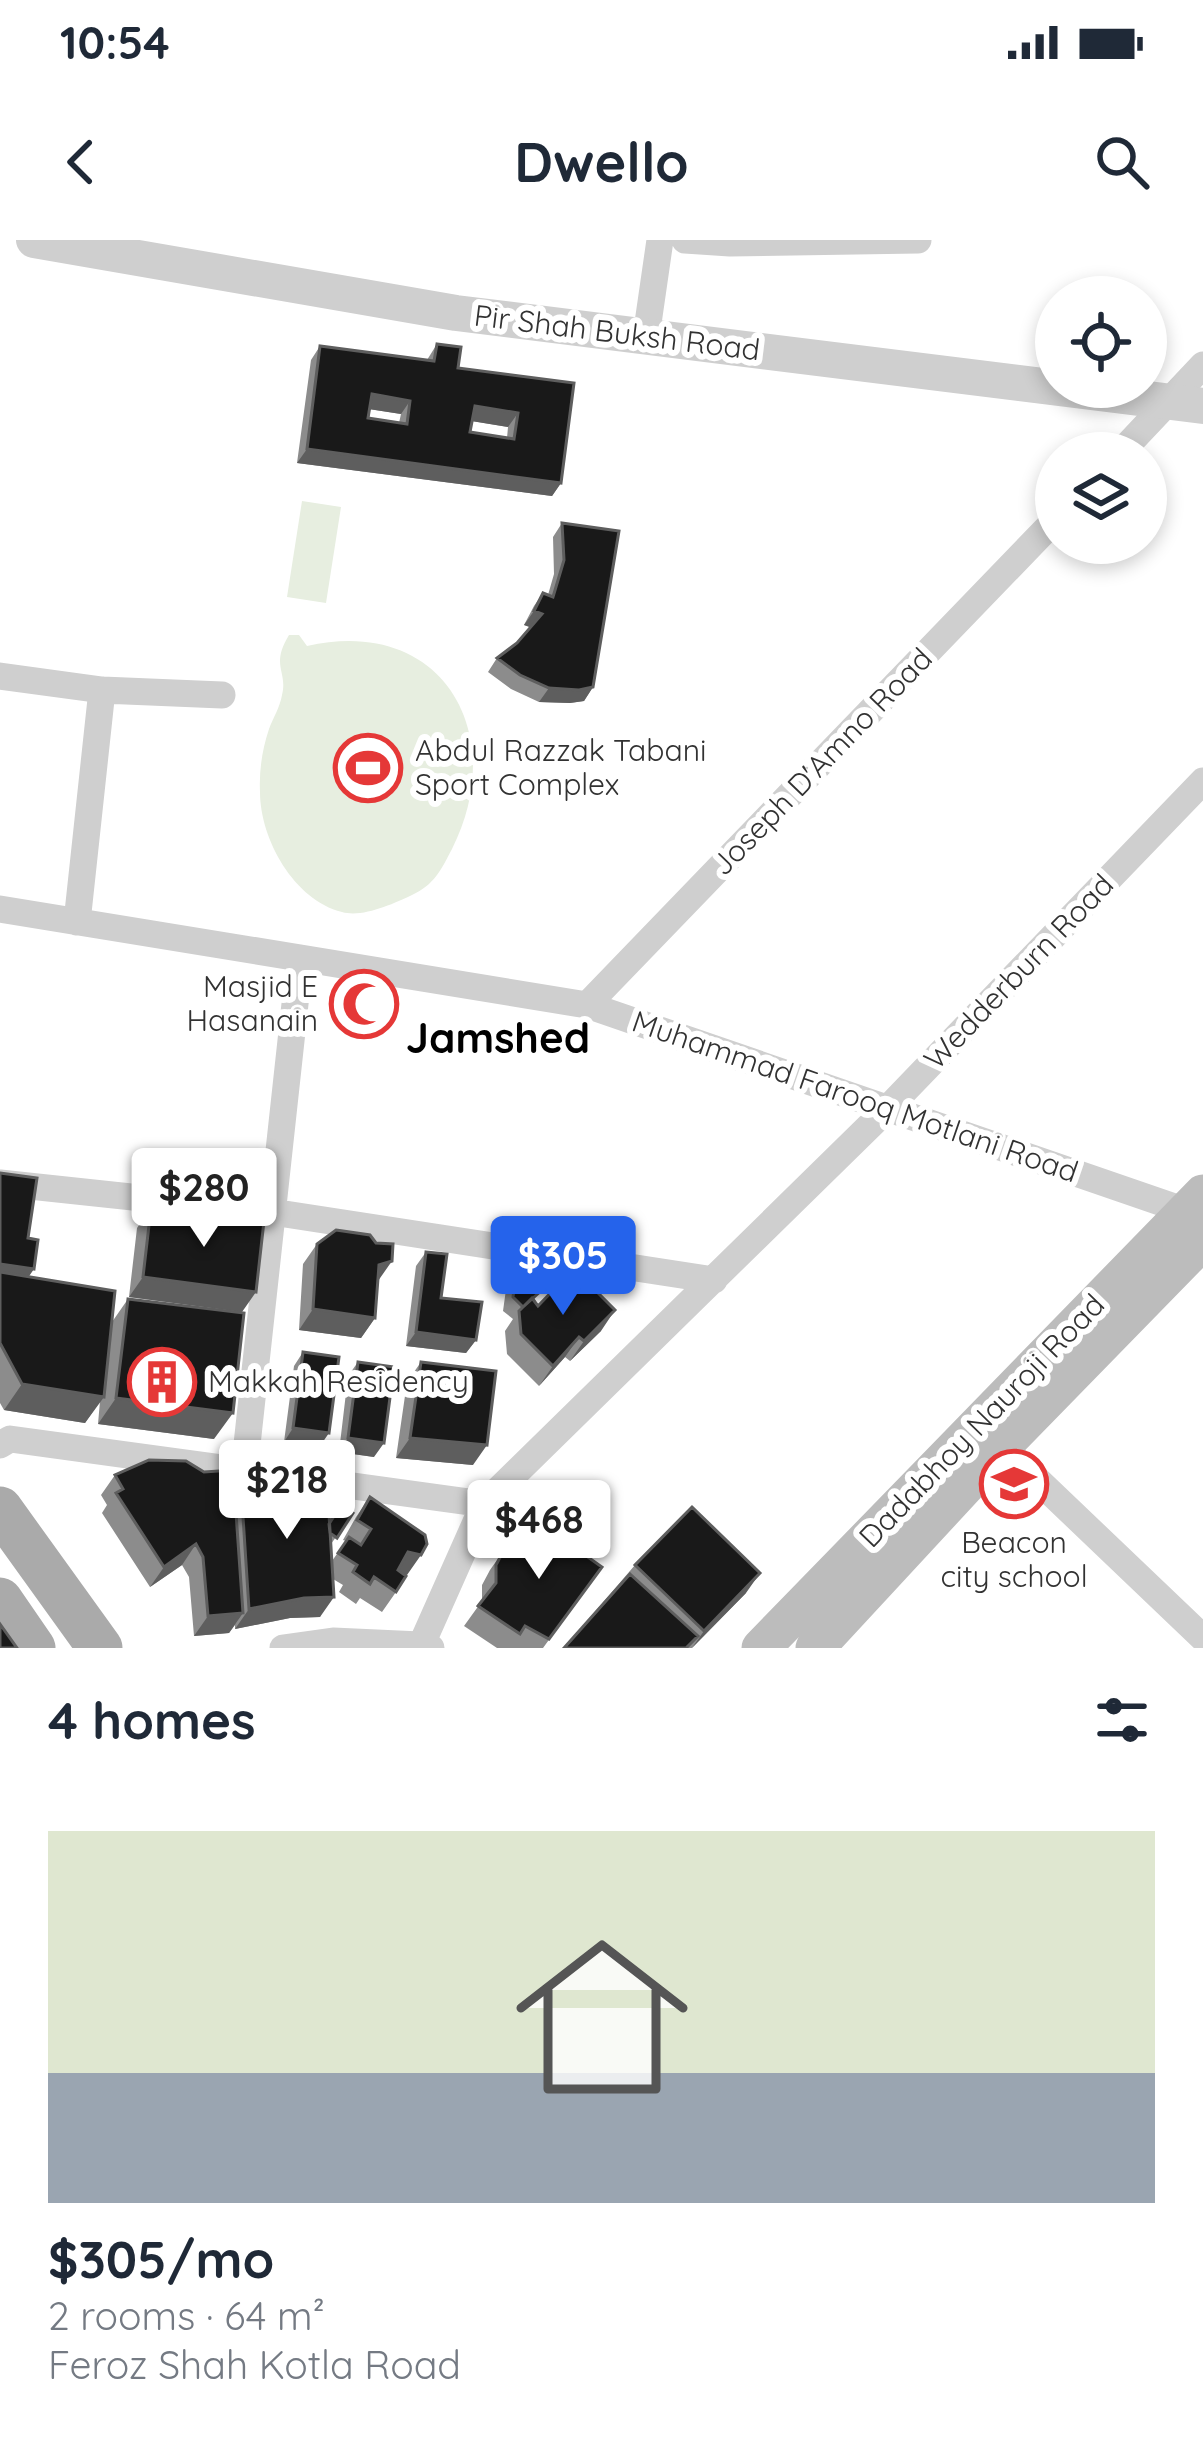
<!DOCTYPE html>
<html lang="en">
<head>
<meta charset="utf-8">
<style>
  :root { --surface:#fff; --page:#f2f2f3; --text:#1f2937; --muted:#747a83; --accent:#2563eb }
  body { margin:0; font-family:Quicksand,sans-serif; background:var(--page); color:var(--text); height:100vh; display:flex; flex-direction:column; font-size:45px; white-space:nowrap }
  * { box-sizing:border-box; margin:0 }
  p { font-size:39px; color:var(--muted) }
  .icon { flex:none; width:66px; height:66px; fill:none; stroke:currentColor; stroke-width:2; stroke-linecap:round; stroke-linejoin:round }
  .map { position:relative; height:1408px; overflow:hidden }
  .panel { display:flex; flex-direction:column; background:var(--surface); flex:1 }
  .panel>* { flex:none }
  .tools { position:absolute; left:1035px; top:36px; display:grid; gap:24px }
  .tools a { display:grid; place-items:center; width:132px; height:132px; border-radius:50%; background:var(--surface); box-shadow:0 6px 18px #0003; font-size:60px }
  .price { position:absolute; translate:-50% -102px; padding:0 27px; border-radius:12px; background:#fff; color:#222; font-size:39px; line-height:78px; filter:drop-shadow(0 3px 6px #0008) }
  .price::after { content:''; position:absolute; left:50%; top:72px; width:36px; height:27px; margin-left:-18px; background:inherit; clip-path:polygon(0 0,100% 0,50% 100%) }
  .price.current { background:var(--accent); color:#fff }
  ul { padding:0; list-style:none }
  li { display:grid; align-content:center; gap:24px; height:636px; padding:0 48px }
  li span { display:grid; place-items:center; height:372px; border-radius:0px; color:#555 }
  li>.icon { margin-inline-start:auto }
  span .icon { width:216px; height:216px; fill:#fffc; stroke-width:1 }
  li b { font-size:51px }
  h2 { display:flex; justify-content:space-between; align-items:center; height:144px; padding:0 48px; font-size:51px }
  .status { display:flex; justify-content:space-between; align-items:center; height:84px; padding:0 60px; background:var(--surface); direction:ltr }
  .status svg { height:33px; fill:currentColor }
  header { display:flex; justify-content:space-between; align-items:center; height:156px; padding:0 48px; background:var(--surface); font-size:54px; font-weight:700 }
  .map>svg:first-child { display:block }
  .green { fill:#e7eee0 }
  .lines { fill:none; stroke-linecap:round; stroke-linejoin:round }
  .minor { stroke:#cfcfcf; stroke-width:27 }
  .tertiary { stroke:#cfcfcf; stroke-width:36 }
  .secondary { stroke:#bcbcbc; stroke-width:39 }
  .primary { stroke:#aaa; stroke-width:45 }
  .wall { fill:#8c8c8c; fill-rule:evenodd }
  .shaded-wall { fill:#5e5e5e }
  .building { fill:#191919; stroke:#5e5e5e; stroke-width:3; fill-rule:evenodd }
  .labels { text-anchor:middle; stroke-width:12; stroke-linejoin:round; paint-order:stroke }
  .street-label { font-size:30px; fill:#323232; stroke:#fff }
  .poi-label { font-size:30px; fill:#323232; stroke:#fff; text-anchor:start }
  .district-label { font-size:42px; font-weight:bold; fill:#000; stroke:#fff }
</style>
</head>
<body>
<div class="status"><b>10:54</b><svg viewBox="0 0 49 12"><path d="M0 12V9h3v3zM5 12V6h3v6zM10 12V3h3v9zM15 12V0h3v12zM26 1h20v11H26zM47 4h2v5h-2z"/></svg></div>
<header><svg class="icon" aria-label="back" viewBox="0 0 24 24"><path d="M15 5l-7 7 7 7"/></svg>Dwello<svg class="icon" aria-label="search" viewBox="0 0 24 24"><circle cx="10" cy="10" r="6"/><path d="M15 15l6 6"/></svg></header>
<div class="map">
<svg width="1203" height="1408" viewBox="0 0 1203 1408">
  <rect width="100%" height="100%" fill="#fff"/>
  <path class="green" d="M302,261L341,267L326,363L287,357Z
    M289,395H299L307,406C443,375 510,494 452,609C441,630 434,645 412,655C393,664 362,678 342,672C294,660 260,599 260,552C259,531 262,510 269,489C273,478 280,467 282,455C288,431 270,426 289,395Z"/>
  <g class="lines">
    <path class="minor" d="M685,0L730,3L918,0
      M646,97L660,0
      M1120,213L1203,125
      M0,436L102,450L222,455
      M0,669L587,765L1186,971L1197,982
      M77,682L102,450
      M587,765L1056,279
      M0,943L272,972L714,1040
      M0,1205L10,1199L484,1264
      M1002,1206L1203,1398
      M244,1232L300,718
      M283,1408L333,1401L420,1405L431,1408
      M420,1408L484,1264L888,868L1203,541"/>
    <path class="tertiary" d="M34,0L456,73L1203,166"/>
    <path class="secondary" d="M761,1408L1203,954
      M815,1408L1002,1206L1203,1000"/>
    <path class="primary" d="M0,1269L100,1408
      M0,1360L33,1408"/>
  </g>
  <path class="wall" d="M437,104L458,128L574,143L561,243L552,256L297,223L311,120L320,106L427,120ZM369,169L401,174L399,183L368,178ZM472,181L508,187L507,198L470,192Z
    M562,283L593,447L584,461L570,463L539,462L511,449L488,432L497,418L517,403L531,387L524,385L534,366L543,353L548,355L554,334L553,297Z
    M0,933L28,998L29,1037L112,1082L128,1059L214,1199L98,1184L100,1161L85,1183L4,1170L0,1163Z
    M151,968L242,1072L129,1057L137,988Z
    M317,1004L378,1041L375,1078L361,1098L299,1090L303,1024Z
    M426,1012L441,1058L476,1100L466,1113L406,1106L416,1026Z
    M518,1021L538,1066L601,1091L570,1121L565,1117L539,1146L507,1114L505,1091L513,1079L503,1071L508,1035Z
    M303,1112L320,1206L284,1202L294,1126Z
    M358,1122L374,1217L339,1212L348,1136Z
    M421,1122L473,1225L396,1218L407,1142Z
    M115,1235L235,1255L241,1246L329,1284L353,1273L331,1304L332,1321L346,1301L343,1300L356,1277L370,1257L407,1335L404,1334L396,1352L382,1372L360,1358L356,1364L339,1352L343,1345L333,1339L320,1377L290,1378L235,1389V1385L229,1393L194,1396L189,1337L182,1325L150,1347L102,1273L107,1265L101,1255Z
    M504,1310L602,1327L543,1408H497L464,1386L482,1361V1345L490,1330Z
    M635,1325L746,1353L692,1408H564Z"/>
  <path class="shaded-wall" d="M372,154L410,161L401,174L362,168Z
    M475,166L518,173L508,187L465,180Z
    M307,209L561,243L552,256L297,223Z
    M534,371L542,374L532,388L524,385Z
    M593,447L584,461L570,463L539,462L549,448Z
    M392,1021L378,1041L379,1025Z
    M0,1024L34,1029L16,1055L0,1053Z
    M143,1037L256,1052L242,1072L129,1057Z
    M313,1069L375,1078L361,1098L299,1090Z
    M615,1070L601,1091L570,1121L584,1101Z
    M416,1092L476,1100L466,1113L406,1106Z
    M579,1097L565,1117L539,1146L553,1126Z
    M22,1144L104,1157L85,1183L4,1170Z
    M116,1158L233,1173L214,1199L98,1184Z
    M293,1188L329,1193L320,1206L284,1202Z
    M348,1198L384,1203L374,1217L339,1212Z
    M410,1198L487,1205L473,1225L396,1218Z
    M196,1304L182,1325L150,1347L164,1327Z
    M408,1312L421,1315L407,1335L394,1332Z
    M760,1333L746,1353L692,1408L704,1391Z
    M334,1357L320,1377L290,1378L235,1389L249,1369L304,1358Z
    M243,1373L229,1393L194,1396L208,1376Z"/>
  <path class="building" d="M437,104L461,107L458,128L574,143L561,243L307,209L320,106L434,121ZM372,154L410,161L407,184L368,178ZM475,166L518,173L514,199L470,192Z
    M562,283L619,291L593,447L579,450L549,448L520,435L497,418L517,403L542,374L534,371L543,353L553,357L564,320Z
    M0,933L37,938L28,998L38,1000L34,1029L0,1024Z
    M151,968L264,981L256,1052L143,1037Z
    M336,990L370,995L376,1003L393,1004L392,1021L379,1025L375,1078L313,1069L317,1004Z
    M426,1012L447,1014L441,1058L482,1062L476,1100L416,1092Z
    M518,1021L547,1025L542,1050L523,1067L513,1057Z
    M0,1032L115,1051L104,1157L22,1144L0,1103Z
    M564,1039L589,1044L615,1070L584,1101L579,1097L553,1126L521,1094L519,1071L532,1058L538,1066Z
    M128,1059L244,1073L233,1173L116,1158Z
    M303,1112L339,1117L329,1193L293,1188Z
    M358,1122L394,1127L384,1203L348,1198Z
    M421,1122L496,1131L487,1205L410,1198Z
    M149,1220L186,1221L204,1232L233,1230L243,1373L208,1376L203,1317L196,1304L164,1327L116,1253L123,1249L115,1235Z
    M327,1241L334,1357L304,1358L249,1369L241,1246Z
    M370,1257L425,1295L427,1304L421,1315L408,1312L398,1330L406,1336L396,1352L374,1337L370,1344L353,1332L357,1325L338,1313L349,1297L361,1305L371,1289L357,1280Z
    M342,1264L353,1273L337,1298L330,1293L329,1284Z
    M692,1267L760,1333L704,1391L635,1325Z
    M534,1279L602,1327L549,1399L525,1386L520,1394L478,1366L496,1343V1325L504,1310L518,1304Z
    M630,1334L698,1396L686,1408H564Z
    M0,1384L17,1408H0Z"/>
  <defs>
    <g id="stadium-ring" transform="scale(3.45)"><circle r="9.5" fill="#fff" stroke="#e53837" stroke-width="1.5"/><path d="M0-5a6.5 5 0 1 0 0 10a6.5 5 0 1 0 0-10ZM-3.5-1.8h7v3.6h-7Z" fill="#e53837"/></g>
    <g id="mosque-ring" transform="scale(3.45)"><circle r="9.5" fill="#fff" stroke="#e53837" stroke-width="1.5"/><path d="M3.5-4.9A6 6 0 1 0 3.5 4.9A5 5 0 1 1 3.5-4.9Z" fill="#e53837"/></g>
    <g id="building-ring" transform="scale(3.45)"><circle r="9.5" fill="#fff" stroke="#e53837" stroke-width="1.5"/><path d="M-4-6H4V6H1V3H-1V6H-4ZM-2.5-4.3h1.7v1.8h-1.7ZM.8-4.3h1.7v1.8H.8ZM-2.5-1h1.7V.8h-1.7ZM.8-1h1.7V.8H.8Z" fill="#e53837"/></g>
    <g id="school-ring" transform="scale(3.45)"><circle r="9.5" fill="#fff" stroke="#e53837" stroke-width="1.5"/><path d="M0-5L7-2L0 1L-7-2ZM-4 1L0 2.5L4 1V4Q0 6-4 4Z" fill="#e53837"/></g>
  </defs>
  <g fill-rule="evenodd">
    <use href="#stadium-ring" x="368" y="528"/>
    <use href="#mosque-ring" x="364" y="764"/>
    <use href="#building-ring" x="162" y="1142"/>
    <use href="#school-ring" x="1014" y="1244"/>
  </g>
  <g class="labels">
    <g class="street-label">
      <text transform="translate(617 93) rotate(7)" y="10">Pir Shah Buksh Road</text>
      <text transform="translate(822 522) rotate(-46)" y="10">Joseph D'Amno Road</text>
      <text transform="translate(1019 732) rotate(-46)" y="10">Wedderburn Road</text>
      <text transform="translate(855 857) rotate(19)" y="10">Muhammad Farooq Motlani Road</text>
      <text transform="translate(982 1181) rotate(-46)" y="10">Dadabhoy Nauroji Road</text>
    </g>
    <g class="poi-label">
      <text x="415" y="521">Abdul Razzak Tabani<tspan x="415" dy="34">Sport Complex</tspan></text>
      <text x="318" y="757" text-anchor="end">Masjid E<tspan x="318" dy="34">Hasanain</tspan></text>
      <text x="208" y="1152">Makkah Residency</text>
      <text x="1014" y="1313" text-anchor="middle">Beacon<tspan x="1014" dy="34">city school</tspan></text>
    </g>
    <g class="district-label">
      <text x="498" y="813">Jamshed</text>
    </g>
  </g>
</svg>
<div class="tools">
<a><svg class="icon" aria-label="locate" viewBox="0 0 24 24"><circle cx="12" cy="12" r="6"/><path d="M12 2v4M12 18v4M2 12h4M18 12h4"/></svg></a>
<a><svg class="icon" aria-label="layers" viewBox="0 0 24 24"><path d="M12 4l9 5-9 5-9-5zM3 14l9 5 9-5"/></svg></a>
</div>
<b class="price" style="left:204px;top:1010px">$280</b>
<b class="price current" style="left:563px;top:1078px">$305</b>
<b class="price" style="left:287px;top:1302px">$218</b>
<b class="price" style="left:539px;top:1342px">$468</b>
</div>
<section class="panel">
<h2>4 homes<svg class="icon" aria-label="filters" viewBox="0 0 24 24"><path d="M4 7h16M4 17h16"/><circle cx="9" cy="7" r="2"/><circle cx="15" cy="17" r="2"/></svg></h2>
<ul>
<li><span style="background:linear-gradient(#dfe7d0 65%,#9aa5b1 0)"><svg class="icon" aria-label="home" viewBox="0 0 24 24"><path d="M3 11l9-7 9 7M6 9v11h12V9"/></svg></span><div><b>$305/mo</b><p>2 rooms · 64 m²</p><p>Feroz Shah Kotla Road</p></div></li>
</ul>
</section>
</body>
</html>
